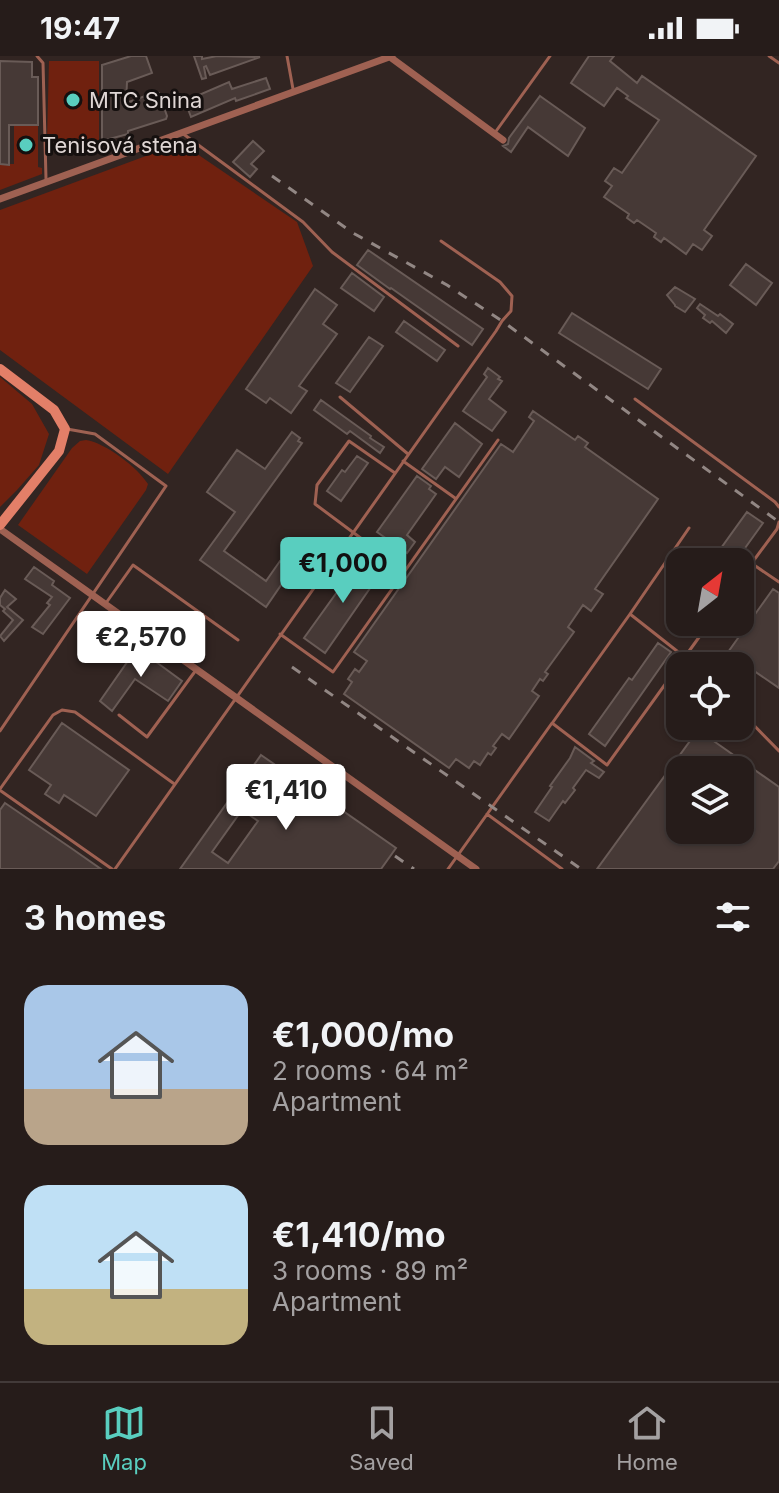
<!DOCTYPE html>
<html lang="en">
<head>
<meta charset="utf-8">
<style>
  :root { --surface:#261c1a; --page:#2e2523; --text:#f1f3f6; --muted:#a4a1a2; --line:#423a39; --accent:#59cebf }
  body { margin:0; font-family:Inter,sans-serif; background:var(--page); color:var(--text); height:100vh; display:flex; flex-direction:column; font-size:30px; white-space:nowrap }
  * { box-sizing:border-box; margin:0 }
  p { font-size:26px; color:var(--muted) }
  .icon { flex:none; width:44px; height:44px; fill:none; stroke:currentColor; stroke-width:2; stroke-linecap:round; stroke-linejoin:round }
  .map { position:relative; height:813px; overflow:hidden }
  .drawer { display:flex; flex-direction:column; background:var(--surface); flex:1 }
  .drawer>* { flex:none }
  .needle { width:52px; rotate:31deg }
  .controls { position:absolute; left:666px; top:492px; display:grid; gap:16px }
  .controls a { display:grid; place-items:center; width:88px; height:88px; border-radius:16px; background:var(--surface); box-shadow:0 2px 6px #0004,0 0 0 2px var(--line); font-size:40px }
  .price { position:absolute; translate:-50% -68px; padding:0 18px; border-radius:8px; background:#fff; color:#222; font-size:26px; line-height:52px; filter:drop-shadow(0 2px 4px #0008) }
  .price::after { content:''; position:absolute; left:50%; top:48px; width:24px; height:18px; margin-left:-12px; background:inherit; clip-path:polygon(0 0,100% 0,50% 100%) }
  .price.on { background:var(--accent); color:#111 }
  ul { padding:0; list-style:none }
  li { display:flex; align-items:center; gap:24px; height:200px; padding:0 24px }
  li span { display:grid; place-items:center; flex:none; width:224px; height:160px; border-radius:24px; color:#555 }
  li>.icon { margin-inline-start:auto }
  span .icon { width:96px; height:96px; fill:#fffc; stroke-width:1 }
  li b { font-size:34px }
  h2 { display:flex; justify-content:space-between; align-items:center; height:96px; padding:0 24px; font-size:34px }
  .status { display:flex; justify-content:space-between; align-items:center; height:56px; padding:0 40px; background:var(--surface); direction:ltr }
  .status svg { height:22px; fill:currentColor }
  .tabs { display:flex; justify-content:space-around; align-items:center; height:112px; border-top:2px solid var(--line); background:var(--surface); font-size:22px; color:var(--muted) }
  .tabs a { display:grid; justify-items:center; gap:4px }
  .tabs .on { color:var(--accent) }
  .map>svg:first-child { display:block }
  .green { fill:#70210f }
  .building { fill:#463936; stroke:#695b57; stroke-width:2; fill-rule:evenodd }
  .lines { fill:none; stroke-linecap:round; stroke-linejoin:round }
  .service { stroke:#9f6152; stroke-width:3 }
  .minor { stroke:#9f6152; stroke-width:7 }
  .secondary { stroke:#e37f68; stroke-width:10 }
  .rail { stroke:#928784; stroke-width:3; stroke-dasharray:10 10; stroke-linecap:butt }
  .poi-dot { fill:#59cebf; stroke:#15100f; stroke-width:3 }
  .labels { text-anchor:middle; stroke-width:6; stroke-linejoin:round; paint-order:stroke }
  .poi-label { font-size:22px; fill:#dfd6d4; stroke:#15100f; text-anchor:start }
</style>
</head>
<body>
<div class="status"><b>19:47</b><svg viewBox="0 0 49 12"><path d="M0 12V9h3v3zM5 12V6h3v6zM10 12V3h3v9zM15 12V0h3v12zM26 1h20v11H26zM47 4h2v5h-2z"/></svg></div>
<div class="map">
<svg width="779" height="813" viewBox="0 0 779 813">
  <rect width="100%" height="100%" fill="#322522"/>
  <path class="green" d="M49,5H99V84L47,83Z
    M14,69H38V111L42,112V118L0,134V108H14Z
    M181,87L297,166L313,210L168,418L0,294V154Z
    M0,321L32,348L49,378L39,409L17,434L0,451Z
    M86,384C106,387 138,412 148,428L146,434L87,518L18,469L72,392L80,385Z"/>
  <path class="building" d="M131,0H146L152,17L127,26L126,47L156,36L159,37L167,60L166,63L128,75V78L102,85V9Z
    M194,0H202V3L217,0L260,1L210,19L206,10L204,11L206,22L202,23Z
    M589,0H614L610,5L637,27L642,20L756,100L704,174L712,180L702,194L693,188L686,198L664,182L661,186L654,181L656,177L637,164L634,167L627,162L629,158L604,141L612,130L605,125L614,112L622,117L659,64L626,42L628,40L617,32L604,50L571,27Z
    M0,5L32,6V21H38V69H9V109L0,108Z
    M266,22L270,33L236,45L235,42L191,61L185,45L229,26L232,33Z
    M540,40L585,72L568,100L528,71L511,96L503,90L508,88L509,82Z
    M253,85L264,95L251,108L257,113L250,121L233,106Z
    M368,194L483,273L472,289L391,232L390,233L357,209Z
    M746,208L772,227L756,249L730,229Z
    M352,217L384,241L374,255L341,232Z
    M675,231L695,243L685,256L675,250V249L667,239Z
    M315,233L337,249L323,268L337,278L299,330L307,335L291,357L270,342L266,347L246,333Z
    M700,248L718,260L720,258L733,268L726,277L712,265L710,267L703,262L705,259L697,252Z
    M572,257L661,313L648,333L559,277Z
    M404,265L445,294L437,305L396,276Z
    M369,281L383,290L350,336L336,327Z
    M488,312L500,321L498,323L502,325L489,343L506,356L492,375L463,355L487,321L484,318Z
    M321,344L371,380L370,382L384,391L380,397L350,375L347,378L314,354Z
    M533,355L575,384L578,380L588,387L585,391L658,443L595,533L603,538L591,555L583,549L568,571L574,576L545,616L548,618L543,625L540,623L532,635L539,640L509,683L502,678L493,690L496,692L491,699L488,697L480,709L474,705L469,712L456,703L449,712L344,638L352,626L348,623L355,613L359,616L367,605L354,596L501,388L513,396L534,365L529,361Z
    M455,367L482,388L459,421L445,411L436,423L422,413Z
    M292,376L300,382L298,385L302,387L224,495L266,525L280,505L292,513L266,551L200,504L235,456L207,436L237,394L265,413Z
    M357,400L368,407L341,445L327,435L342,414L345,416Z
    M417,420L431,430L429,433L436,438L407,479L415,486L407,497L377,476Z
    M747,456L763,467L735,506H711Z
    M363,500L382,515L325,597L304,582Z
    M34,511L54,525L52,529L70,542L43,578L32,571L50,549L47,547L52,541L25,523Z
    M773,533L779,537V632L738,604L737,606L726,599Z
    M5,534L16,543L7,551L23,564L4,585L0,580L13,564L3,555L5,553L0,549V542Z
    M658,587L671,596L605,690L589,678L629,622L632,624Z
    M137,592L182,625L168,645L135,623L112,655L100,645Z
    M62,667L129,714L96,760L64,739L59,747L45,738L51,729L29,714Z
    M698,674L779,731V805L773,813H597ZM680,714H740V774H680Z
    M575,691L594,705L591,707L604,716L599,722L586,714L573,732L575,734L565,747L563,745L549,765L535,756L552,731L550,730L570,702Z
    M261,699L274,708L253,737L268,748L290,718L396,792L381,813H180ZM242,754L258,765L228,807L212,796Z
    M5,747L71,792L101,813H0V754Z"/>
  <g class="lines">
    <path class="service" d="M37,0L43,7L46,123
      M287,0L293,33
      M769,0L779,7
      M182,77L303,166L332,196L458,290
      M494,78L550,0
      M340,341L408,398
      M635,343L775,446L779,451
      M403,405L455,442
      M395,417L349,385L317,429L315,448L366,486L377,506L399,522
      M689,472L630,558L696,610
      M751,507L779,526
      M740,523L777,473L779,466
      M106,547L133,509L238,584
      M280,578L333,616L498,384
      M740,655L779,695
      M119,659L147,681L196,614
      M553,666L630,558
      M0,675L166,430L95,378L67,373
      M0,733L53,659L62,654L75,656L173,727
      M1,735L112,813
      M487,758L562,813
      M115,813L496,275L502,265L511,255L512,240L500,226L441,185
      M448,813L552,667L607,709L710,566"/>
    <path class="minor" d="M390,1L503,84
      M0,143L392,0
      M0,473L476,813"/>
    <path class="secondary" d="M0,313L54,354L65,373L59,395L0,469"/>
    <path class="rail" d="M272,120L353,177L447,229L502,265L779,466
      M292,611L581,813
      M395,800L414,813"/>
  </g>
  <g class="poi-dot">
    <circle cx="73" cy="44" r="8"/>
    <circle cx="26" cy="89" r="8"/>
  </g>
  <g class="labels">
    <g class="poi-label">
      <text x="89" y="52">MTC Snina</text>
      <text x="42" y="97">Tenisová stena</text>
    </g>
  </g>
</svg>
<div class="controls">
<a><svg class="needle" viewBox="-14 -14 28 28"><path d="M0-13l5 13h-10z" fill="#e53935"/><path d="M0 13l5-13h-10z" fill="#a4a1a2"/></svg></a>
<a><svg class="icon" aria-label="locate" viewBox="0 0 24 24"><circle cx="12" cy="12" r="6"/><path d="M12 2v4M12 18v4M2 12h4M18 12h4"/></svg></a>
<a><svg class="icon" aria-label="layers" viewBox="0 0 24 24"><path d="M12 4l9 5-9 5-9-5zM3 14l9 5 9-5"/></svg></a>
</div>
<b class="price on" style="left:343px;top:549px">€1,000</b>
<b class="price" style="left:141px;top:623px">€2,570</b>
<b class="price" style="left:286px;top:776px">€1,410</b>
</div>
<section class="drawer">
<h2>3 homes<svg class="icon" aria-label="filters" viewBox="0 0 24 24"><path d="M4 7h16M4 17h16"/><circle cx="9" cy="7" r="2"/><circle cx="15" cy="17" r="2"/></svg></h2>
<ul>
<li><span style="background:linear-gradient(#a9c7e8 65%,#b9a48a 0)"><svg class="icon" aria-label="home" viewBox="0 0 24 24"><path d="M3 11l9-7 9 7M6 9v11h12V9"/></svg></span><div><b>€1,000/mo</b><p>2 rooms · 64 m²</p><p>Apartment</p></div></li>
<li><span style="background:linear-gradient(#bfe0f5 65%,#c2b280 0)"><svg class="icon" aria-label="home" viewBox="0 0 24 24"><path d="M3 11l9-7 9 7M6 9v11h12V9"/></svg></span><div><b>€1,410/mo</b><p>3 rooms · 89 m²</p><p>Apartment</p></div></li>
</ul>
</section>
<nav class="tabs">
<a class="on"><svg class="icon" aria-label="map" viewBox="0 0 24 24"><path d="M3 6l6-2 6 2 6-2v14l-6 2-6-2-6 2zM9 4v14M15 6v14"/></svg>Map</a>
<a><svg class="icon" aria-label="saved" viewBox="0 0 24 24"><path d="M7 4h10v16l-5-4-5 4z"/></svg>Saved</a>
<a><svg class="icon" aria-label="home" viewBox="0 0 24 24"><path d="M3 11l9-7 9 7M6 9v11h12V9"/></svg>Home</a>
</nav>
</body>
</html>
